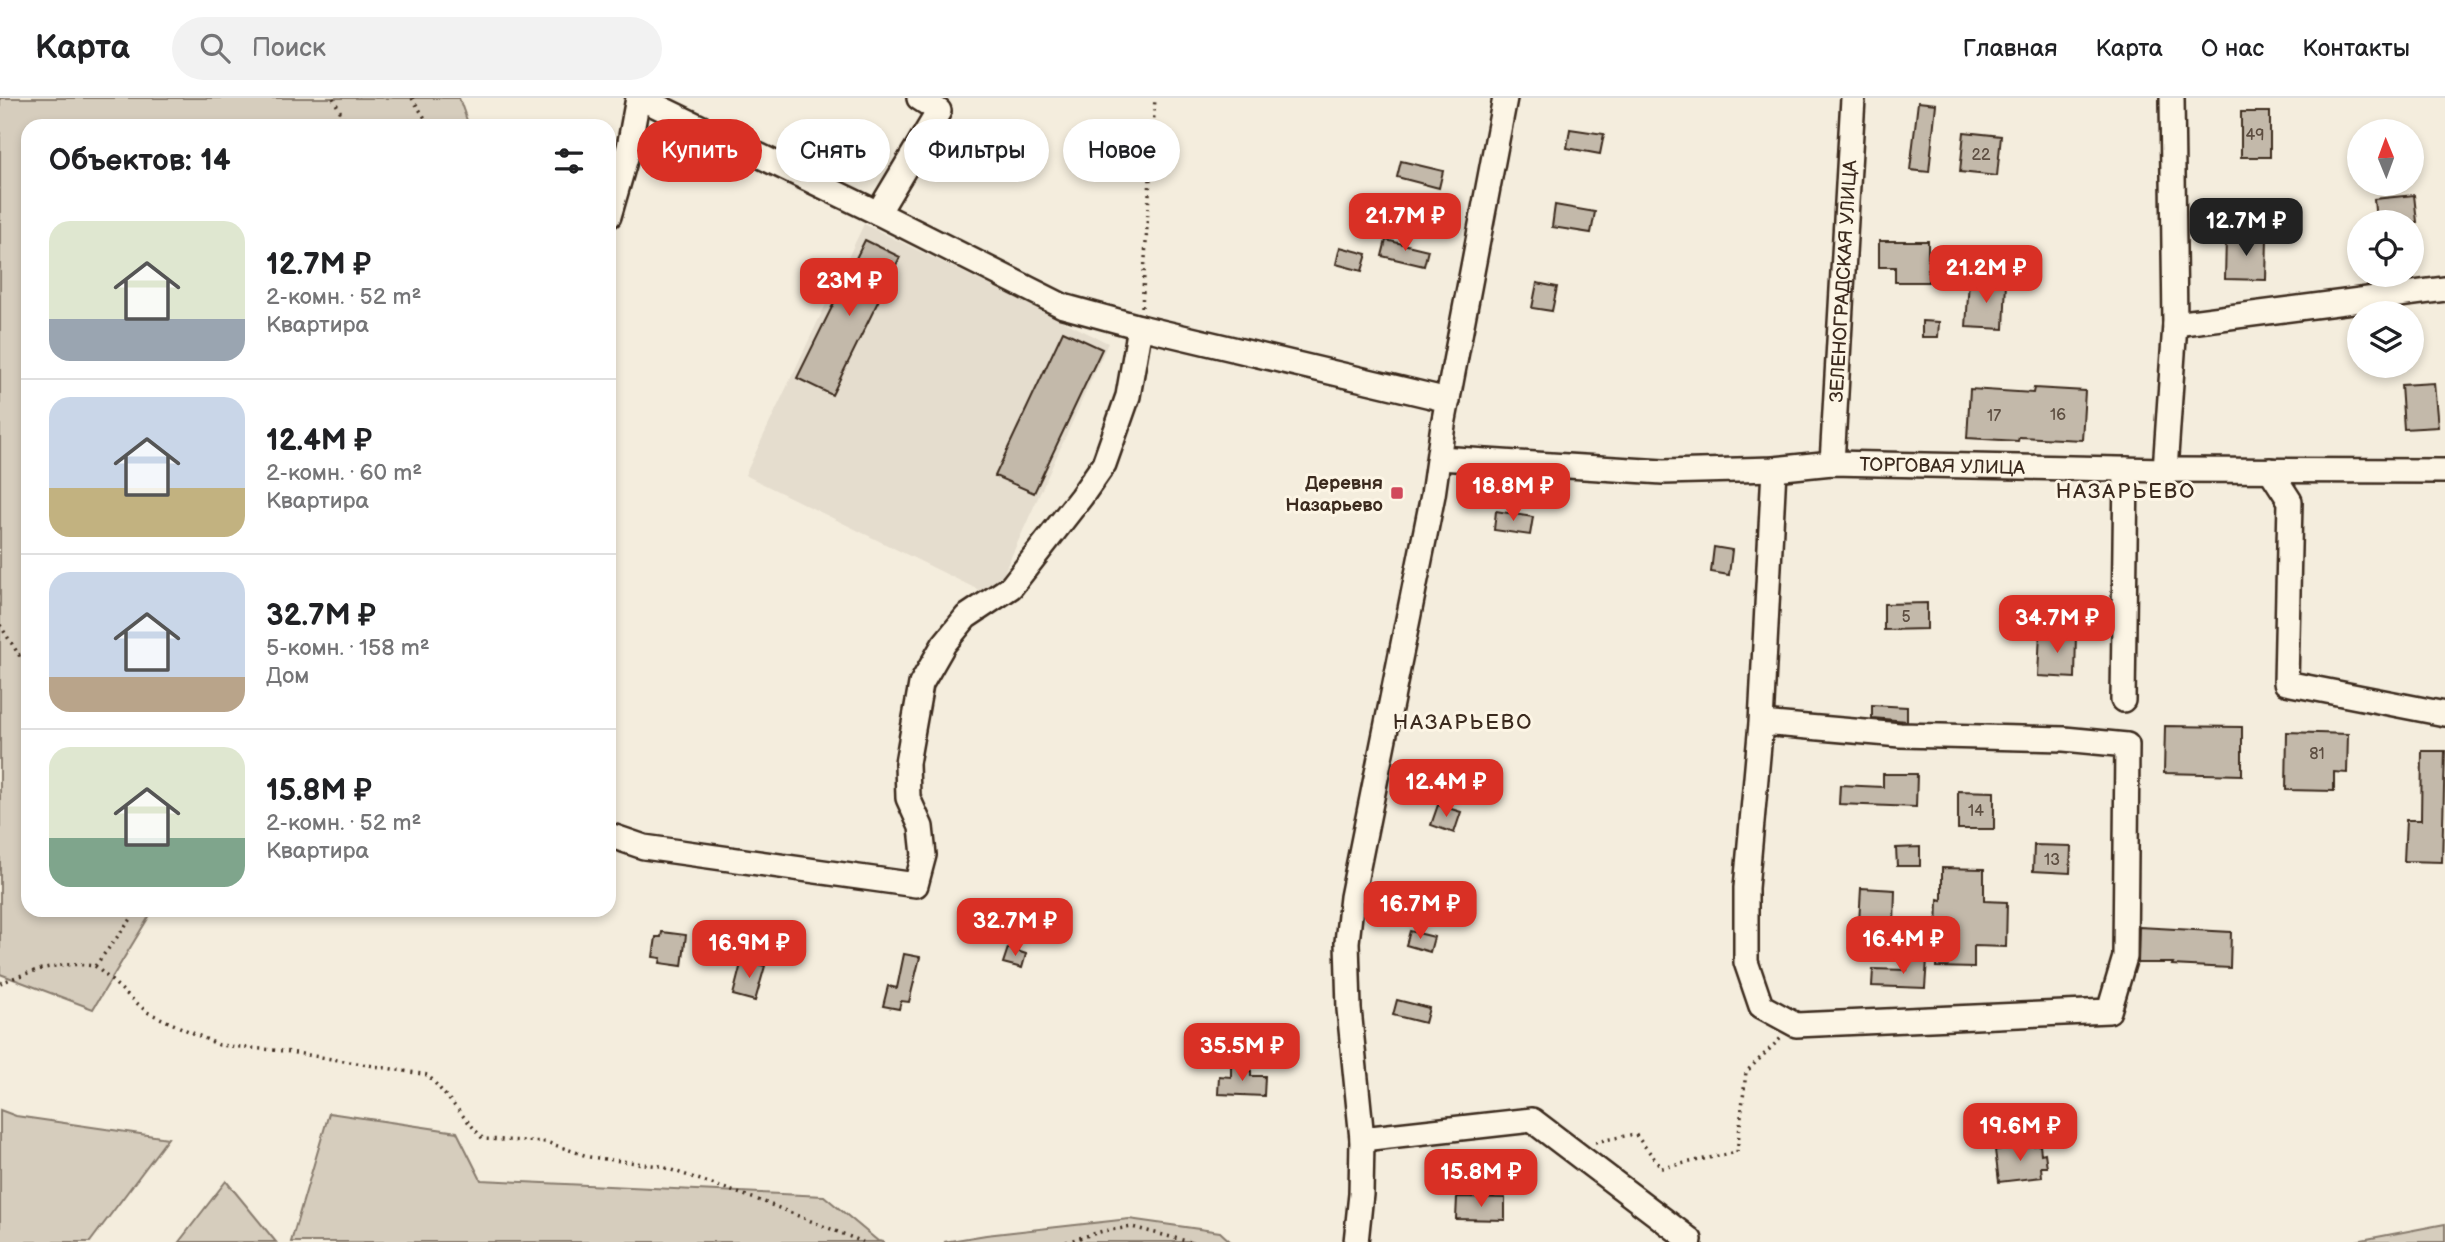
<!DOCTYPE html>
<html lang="ru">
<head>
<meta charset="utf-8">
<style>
  :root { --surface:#fff; --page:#f2f2f2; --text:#202124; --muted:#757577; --line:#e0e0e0; --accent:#d93025 }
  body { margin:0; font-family:"Balsamiq Sans",sans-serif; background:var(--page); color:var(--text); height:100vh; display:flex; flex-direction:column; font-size:26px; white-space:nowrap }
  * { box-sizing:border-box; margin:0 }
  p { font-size:23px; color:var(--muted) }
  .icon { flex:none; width:38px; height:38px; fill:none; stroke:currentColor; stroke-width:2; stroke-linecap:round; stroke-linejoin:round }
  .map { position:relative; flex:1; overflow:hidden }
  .sheet { position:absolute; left:21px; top:21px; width:595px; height:798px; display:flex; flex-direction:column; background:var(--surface); border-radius:21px; box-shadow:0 4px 10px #0003 }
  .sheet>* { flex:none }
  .banner { position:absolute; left:637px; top:21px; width:665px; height:63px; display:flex; gap:14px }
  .needle { width:46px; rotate:359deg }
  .buttons { position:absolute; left:2347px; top:21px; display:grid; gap:14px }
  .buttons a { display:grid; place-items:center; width:77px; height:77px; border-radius:50%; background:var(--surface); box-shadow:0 4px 10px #0003; font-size:35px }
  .price { position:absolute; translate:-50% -60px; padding:0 16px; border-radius:14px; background:var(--accent); color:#fff; font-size:23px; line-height:46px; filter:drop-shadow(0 2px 4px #0008) }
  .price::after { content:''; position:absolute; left:50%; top:42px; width:21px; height:16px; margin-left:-10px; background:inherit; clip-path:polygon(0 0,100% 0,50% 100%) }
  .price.selected { background:#222; color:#fff }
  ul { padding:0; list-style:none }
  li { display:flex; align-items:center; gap:21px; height:175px; padding:0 28px }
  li+li { border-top:2px solid var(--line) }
  li span { display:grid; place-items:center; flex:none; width:196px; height:140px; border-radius:21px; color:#555 }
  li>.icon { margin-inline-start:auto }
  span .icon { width:84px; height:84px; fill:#fffc; stroke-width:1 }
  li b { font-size:30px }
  h2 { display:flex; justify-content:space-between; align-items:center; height:84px; padding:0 28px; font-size:30px }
  .pill { padding:0 24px; border-radius:32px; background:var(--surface); box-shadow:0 4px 10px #0003; font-size:24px; line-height:63px }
  .pill.selected { background:var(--accent); color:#fff }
  header { display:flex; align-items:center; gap:42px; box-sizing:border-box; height:98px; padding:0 35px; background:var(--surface); border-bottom:2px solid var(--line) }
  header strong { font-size:33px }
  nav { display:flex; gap:38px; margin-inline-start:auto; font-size:24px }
  .search { width:490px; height:63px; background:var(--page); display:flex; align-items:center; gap:18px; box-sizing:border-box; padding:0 24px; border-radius:38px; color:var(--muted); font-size:26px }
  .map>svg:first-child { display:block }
  .built { fill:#e5ddce }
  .green { fill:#d6cdbd; stroke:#887c6e; stroke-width:2 }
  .building { fill:#c3b9aa; stroke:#3b2a1e; stroke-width:2 }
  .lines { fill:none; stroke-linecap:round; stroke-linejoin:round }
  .minor-casing { stroke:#3b2a1e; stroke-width:28 }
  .path { stroke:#3b2a1e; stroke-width:3.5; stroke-dasharray:2 5; stroke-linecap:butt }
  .minor { stroke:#fcf5e5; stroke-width:23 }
  .poi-dot { fill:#d1495b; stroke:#fcf5e5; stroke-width:2.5 }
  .labels { text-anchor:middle; stroke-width:6; stroke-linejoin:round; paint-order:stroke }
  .number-label { font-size:16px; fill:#5d4e41 }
  .street-label { font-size:19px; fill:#3b2a1e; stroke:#fcf5e5 }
  .poi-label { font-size:19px; font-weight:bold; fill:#3b2a1e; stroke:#fcf5e5; text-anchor:end }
  .neighbourhood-label { font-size:21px; letter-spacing:2px; fill:#3b2a1e; stroke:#fcf5e5 }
</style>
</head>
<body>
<header>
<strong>Карта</strong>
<div class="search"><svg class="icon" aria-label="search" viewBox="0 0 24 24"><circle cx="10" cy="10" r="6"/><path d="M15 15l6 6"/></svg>Поиск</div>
<nav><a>Главная</a><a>Карта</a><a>О нас</a><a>Контакты</a></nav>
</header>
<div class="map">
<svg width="2445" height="1144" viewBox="0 0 2445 1144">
  <rect width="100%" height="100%" fill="#f4eddd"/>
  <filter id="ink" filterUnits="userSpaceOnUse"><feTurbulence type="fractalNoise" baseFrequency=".0143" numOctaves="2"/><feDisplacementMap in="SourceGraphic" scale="14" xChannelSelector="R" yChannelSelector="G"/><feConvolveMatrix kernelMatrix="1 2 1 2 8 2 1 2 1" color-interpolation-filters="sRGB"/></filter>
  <g filter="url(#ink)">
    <path class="built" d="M864,126L1108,245L993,499L745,377Z"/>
    <path class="green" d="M0,0H459L469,28H28V812H153L93,911L0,876Z
      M0,1012L16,1018L168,1040L90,1144H0Z
      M329,1015L457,1034L481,1082L824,1098L878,1143L884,1144H291Z
      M226,1083L276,1144H179Z
      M1129,1121L1220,1134L1231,1144H944L986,1137Z
      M2445,1126V1144H2351Z"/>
    <path class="building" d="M1918,4L1936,6L1929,74L1910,72Z
      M2241,14H2270V59H2241Z
      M1570,31L1604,36L1600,56L1567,50Z
      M1964,34L2001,38L1997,78L1960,74Z
      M1401,63L1443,73L1439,90L1397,79Z
      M2414,97L2417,124H2376L2374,101Z
      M1555,107L1595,114L1591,135L1552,129Z
      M2226,139H2267L2266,182L2225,181Z
      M865,142L900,159L832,297L797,280Z
      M1386,142L1428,152L1424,168L1382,158Z
      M1879,143H1928V184H1895V169H1879Z
      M1340,149L1367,156L1362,173L1336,166Z
      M1969,182L2006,184L2004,231L1966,229Z
      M1537,185L1557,189L1552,213L1532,210Z
      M1922,223L1939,224L1938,239H1922Z
      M1063,233L1102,251L1034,395L995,378Z
      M2434,285L2438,329L2404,331L2401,287Z
      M2034,290L2085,293L2082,342L2019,339L2018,343L1967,340L1970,291L2033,295Z
      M1496,413L1533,419L1530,437L1494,432Z
      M1714,449L1732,452L1729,477L1711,474Z
      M1927,505V531L1884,532V506Z
      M2040,533L2076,535L2075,580L2038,578Z
      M1872,607L1907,609V623L1872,620Z
      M2165,628L2242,629V677L2164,675Z
      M2287,634L2348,636L2347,675L2334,674V693L2286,692Z
      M2422,653H2445L2442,764L2404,763L2406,722H2421Z
      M1883,676H1917L1916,709L1839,706L1840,687L1883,689Z
      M1958,693L1994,694V731H1958Z
      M1438,707L1461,714L1454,735L1431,727Z
      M2034,747L2071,748L2070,775L2033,773Z
      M1920,749V768H1897L1896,750Z
      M1942,770L1984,771V803L2007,804L2006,849L1974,848V870L1936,869L1938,801L1942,802Z
      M1861,790L1895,792L1894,826L1859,825Z
      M2139,829L2231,834L2230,870L2172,867L2173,865H2138Z
      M1410,833L1434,839L1430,854L1406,847Z
      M662,834L686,837L682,868L660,865L661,860L653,859L656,839H661Z
      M1008,850L1026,856L1022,870L1003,865Z
      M904,856L920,859L909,904L901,903L899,911L883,908L888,888L897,890Z
      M1907,860L1927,861L1925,890L1872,888L1873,871L1907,872Z
      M742,862L765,868L755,903L733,897Z
      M1397,902L1429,910L1425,925L1393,917Z
      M1231,967L1251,969V978H1265L1264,998L1218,996L1219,978L1231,979Z
      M2040,1047L2041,1056L2045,1055L2047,1069H2041L2042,1079L1999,1084L1995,1052Z
      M1457,1099L1505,1100V1122L1456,1121Z"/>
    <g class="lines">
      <g class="minor-casing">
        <g id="minor">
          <path d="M640,0L878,115L1063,208L1140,229"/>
          <path d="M878,115L939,13L919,0"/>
          <path d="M609,118L629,49L638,0"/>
          <path d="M2175,226L2445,191"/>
          <path id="s1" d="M1439,360L1663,374L1774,371L1832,365L2165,372L2445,373"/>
          <path id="s2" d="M1832,365L1853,0"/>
          <path d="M2165,372L2175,226L2172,0"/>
          <path d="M2270,372L2290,403L2286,585L2445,616"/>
          <path d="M2123,602L2126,371"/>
          <path d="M1761,625L1746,790V864L1761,908L1796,927L2109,913L2125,859L2127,647L2064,641L1900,637L1761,625L1774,371"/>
          <path d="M609,737L644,749L916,787L924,757L921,729L908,700L907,665L921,586L944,546L966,519L1011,489L1081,399L1104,366L1128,298L1140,229L1448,302"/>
          <path d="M1362,1041L1532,1022L1690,1142"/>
          <path d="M1356,1144L1361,1096L1362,1041L1349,911L1347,844L1352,799L1433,397L1443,327L1505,0"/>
        </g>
      </g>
      <path class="path" d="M333,0L348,28
        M412,0L430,28
        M1142,209L1155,0
        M0,527L19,557L28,554
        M95,868L147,914L219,947L284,953L428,977L483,1041L546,1044L590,1059L660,1068L764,1104L863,1144
        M0,885C36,872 56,863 95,868L138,812
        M1595,1044L1635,1036L1662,1070L1737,1054L1746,974L1781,940
        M1066,1144L1103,1133L1132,1129L1190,1144"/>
      <use href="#minor" class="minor"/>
    </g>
  </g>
  <rect class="poi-dot" x="1390" y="388" width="14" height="14" rx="3.5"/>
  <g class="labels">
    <g class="number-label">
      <text x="2255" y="42">49</text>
      <text x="1981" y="62">22</text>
      <text x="2058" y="322">16</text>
      <text x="1994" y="323">17</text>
      <text x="1906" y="524">5</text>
      <text x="2317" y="661">81</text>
      <text x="1976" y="718">14</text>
      <text x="2052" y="767">13</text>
    </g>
    <g class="street-label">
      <text dy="7" stroke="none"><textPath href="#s2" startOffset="182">ЗЕЛЕНОГРАДСКАЯ УЛИЦА</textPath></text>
      <text dy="7" stroke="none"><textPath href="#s1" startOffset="504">ТОРГОВАЯ УЛИЦА</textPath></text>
    </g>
    <g class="poi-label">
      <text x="1383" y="391">Деревня<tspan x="1383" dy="22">Назарьево</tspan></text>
    </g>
    <g class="neighbourhood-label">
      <text x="2126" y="400">НАЗАРЬЕВО</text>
      <text x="1463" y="631">НАЗАРЬЕВО</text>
    </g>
  </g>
</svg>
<div class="buttons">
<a><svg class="needle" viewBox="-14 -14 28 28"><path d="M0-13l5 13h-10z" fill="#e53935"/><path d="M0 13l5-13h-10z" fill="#757577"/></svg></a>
<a><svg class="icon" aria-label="locate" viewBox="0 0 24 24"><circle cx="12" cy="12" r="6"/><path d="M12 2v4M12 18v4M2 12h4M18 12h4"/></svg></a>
<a><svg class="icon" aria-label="layers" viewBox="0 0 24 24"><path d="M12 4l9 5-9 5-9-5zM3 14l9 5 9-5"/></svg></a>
</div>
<b class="price" style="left:1405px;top:155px">21.7M ₽</b>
<b class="price selected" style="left:2246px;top:160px">12.7M ₽</b>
<b class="price" style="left:1986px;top:207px">21.2M ₽</b>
<b class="price" style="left:849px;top:220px">23M ₽</b>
<b class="price" style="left:1513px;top:425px">18.8M ₽</b>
<b class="price" style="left:2057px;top:557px">34.7M ₽</b>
<b class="price" style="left:1446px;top:721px">12.4M ₽</b>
<b class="price" style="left:1420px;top:843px">16.7M ₽</b>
<b class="price" style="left:1015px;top:860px">32.7M ₽</b>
<b class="price" style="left:1903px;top:878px">16.4M ₽</b>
<b class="price" style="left:749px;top:882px">16.9M ₽</b>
<b class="price" style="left:1242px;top:985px">35.5M ₽</b>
<b class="price" style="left:2020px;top:1065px">19.6M ₽</b>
<b class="price" style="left:1481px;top:1111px">15.8M ₽</b>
<div class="banner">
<a class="pill selected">Купить</a>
<a class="pill">Снять</a>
<a class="pill">Фильтры</a>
<a class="pill">Новое</a>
</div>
<section class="sheet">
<h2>Объектов: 14<svg class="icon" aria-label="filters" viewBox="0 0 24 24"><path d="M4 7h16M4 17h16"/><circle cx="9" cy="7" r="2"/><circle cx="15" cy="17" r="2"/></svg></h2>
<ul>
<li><span style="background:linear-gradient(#dfe7d0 70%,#9aa5b1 0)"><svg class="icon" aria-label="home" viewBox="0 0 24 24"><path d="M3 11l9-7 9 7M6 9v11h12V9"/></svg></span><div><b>12.7M ₽</b><p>2-комн. · 52 m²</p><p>Квартира</p></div></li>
<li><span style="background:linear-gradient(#c9d6e8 65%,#c2b280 0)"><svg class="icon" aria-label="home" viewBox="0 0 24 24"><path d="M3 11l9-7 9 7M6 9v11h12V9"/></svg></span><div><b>12.4M ₽</b><p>2-комн. · 60 m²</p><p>Квартира</p></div></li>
<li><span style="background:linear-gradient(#c9d6e8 75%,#b9a48a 0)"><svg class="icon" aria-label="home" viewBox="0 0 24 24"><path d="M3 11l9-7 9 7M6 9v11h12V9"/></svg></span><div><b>32.7M ₽</b><p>5-комн. · 158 m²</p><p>Дом</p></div></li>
<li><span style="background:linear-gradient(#dfe7d0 65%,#7fa58c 0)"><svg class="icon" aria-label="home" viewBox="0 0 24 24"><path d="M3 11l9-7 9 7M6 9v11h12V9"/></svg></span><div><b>15.8M ₽</b><p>2-комн. · 52 m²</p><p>Квартира</p></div></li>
</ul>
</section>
</div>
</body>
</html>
